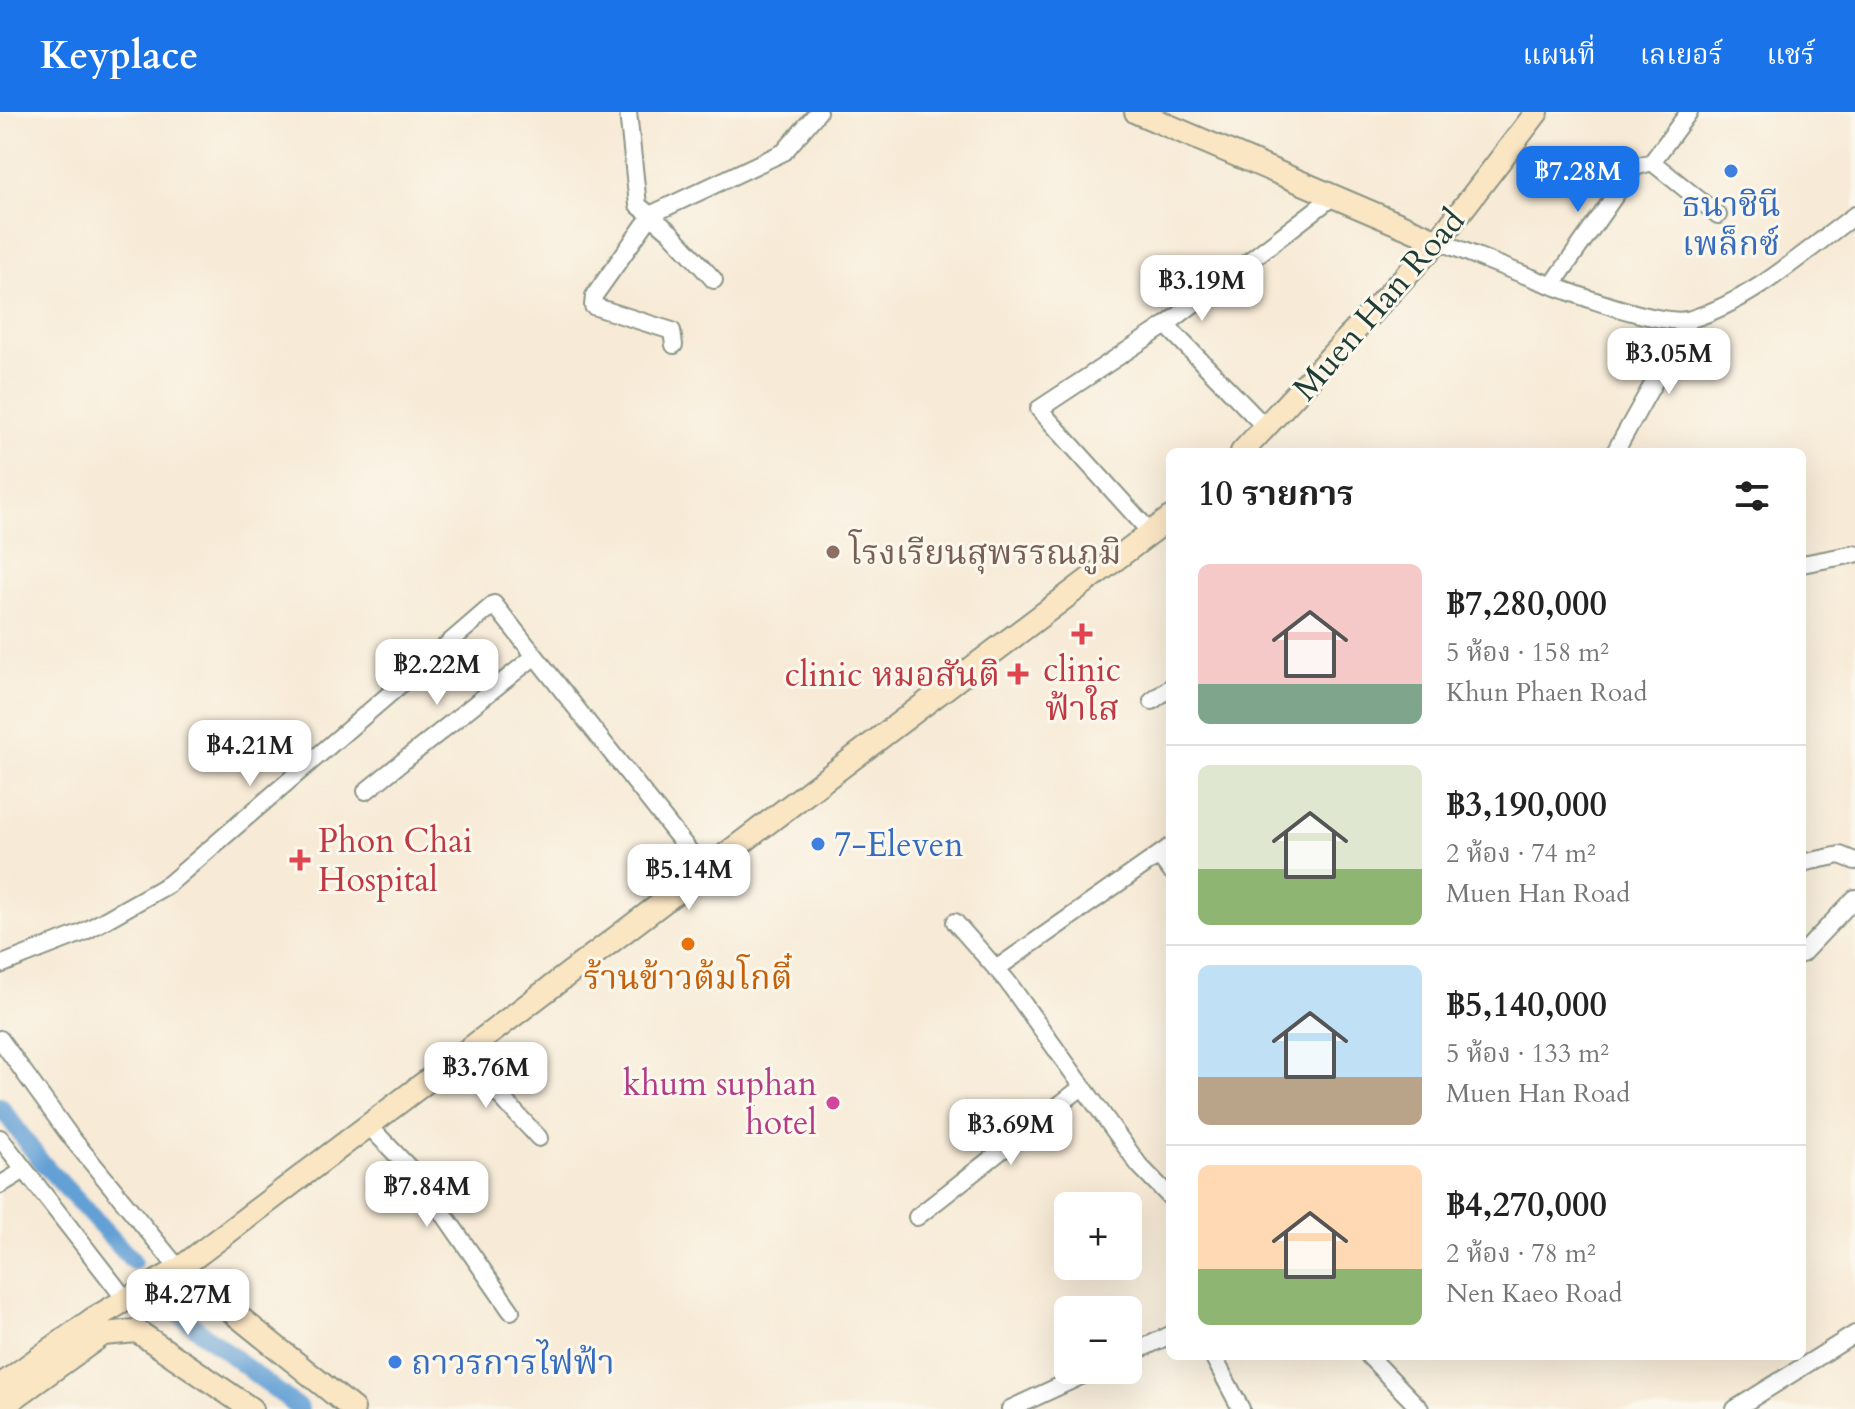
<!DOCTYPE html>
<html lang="th">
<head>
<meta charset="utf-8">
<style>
  :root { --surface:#fff; --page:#f6f6f6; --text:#222; --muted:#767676; --line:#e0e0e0; --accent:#1a73e8 }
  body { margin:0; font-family:Cardo,"Noto Serif Thai",serif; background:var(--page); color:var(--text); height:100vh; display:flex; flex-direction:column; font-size:30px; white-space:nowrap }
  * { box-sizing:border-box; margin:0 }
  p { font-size:26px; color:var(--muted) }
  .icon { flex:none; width:44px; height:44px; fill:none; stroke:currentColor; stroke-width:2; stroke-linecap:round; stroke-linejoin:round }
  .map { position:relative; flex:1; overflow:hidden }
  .details { position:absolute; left:1166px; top:336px; width:640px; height:912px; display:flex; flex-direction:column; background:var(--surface); border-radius:12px; box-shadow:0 8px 32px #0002 }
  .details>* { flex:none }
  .buttons { position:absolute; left:1054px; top:1080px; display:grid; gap:16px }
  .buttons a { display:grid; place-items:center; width:88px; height:88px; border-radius:12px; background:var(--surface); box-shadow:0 8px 32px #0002; font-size:40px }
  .price { position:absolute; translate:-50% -68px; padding:0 18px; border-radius:16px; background:#fff; color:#222; font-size:26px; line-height:52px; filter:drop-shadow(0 2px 4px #0008) }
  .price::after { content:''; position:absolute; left:50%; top:48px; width:24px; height:18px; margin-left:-12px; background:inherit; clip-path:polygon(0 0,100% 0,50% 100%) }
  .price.selected { background:var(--accent); color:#fff }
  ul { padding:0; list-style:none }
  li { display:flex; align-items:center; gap:24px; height:200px; padding:0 32px }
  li+li { border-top:2px solid var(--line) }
  li span { display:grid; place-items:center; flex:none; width:224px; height:160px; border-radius:12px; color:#555 }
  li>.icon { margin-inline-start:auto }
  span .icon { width:96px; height:96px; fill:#fffc; stroke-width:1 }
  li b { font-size:34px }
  h2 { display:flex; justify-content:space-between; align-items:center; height:96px; padding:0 32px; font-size:34px }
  header { display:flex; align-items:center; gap:48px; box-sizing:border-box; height:112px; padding:0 40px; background:var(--accent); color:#fff }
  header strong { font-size:38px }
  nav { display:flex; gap:44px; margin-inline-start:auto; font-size:28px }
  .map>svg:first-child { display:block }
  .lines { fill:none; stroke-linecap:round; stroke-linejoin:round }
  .canal { stroke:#64a0d5; stroke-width:18 }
  .street-casing { stroke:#8b9485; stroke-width:20 }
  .secondary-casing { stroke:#8b9485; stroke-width:26 }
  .street { stroke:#fff; stroke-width:16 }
  .secondary { stroke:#fbe6c4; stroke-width:22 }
  .shop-dot { fill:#3f7fe0; stroke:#fbf7ec; stroke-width:3 }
  .education-dot { fill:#8d6e63; stroke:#fbf7ec; stroke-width:3 }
  .health-dot { fill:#e0444e; stroke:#fbf7ec; stroke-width:3 }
  .food-dot { fill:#e8710a; stroke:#fbf7ec; stroke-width:3 }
  .hotel-dot { fill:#d1479c; stroke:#fbf7ec; stroke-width:3 }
  .labels { text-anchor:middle; stroke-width:6; stroke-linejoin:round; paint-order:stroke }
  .shop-label { font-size:34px; fill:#366cbe; stroke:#fbf7ec; text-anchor:start }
  .street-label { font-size:34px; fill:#1f3d34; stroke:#fbf7ec }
  .education-label { font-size:34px; fill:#785e54; stroke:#fbf7ec; text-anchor:start }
  .health-label { font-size:34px; fill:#be3a42; stroke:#fbf7ec }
  .food-label { font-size:34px; fill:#c56008; stroke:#fbf7ec }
  .hotel-label { font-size:34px; fill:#b23c85; stroke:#fbf7ec; text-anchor:end }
</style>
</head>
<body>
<header>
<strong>Keyplace</strong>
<nav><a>แผนที่</a><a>เลเยอร์</a><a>แชร์</a></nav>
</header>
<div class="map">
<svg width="1855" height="1297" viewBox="0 0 1855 1297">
  <rect width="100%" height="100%" fill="#fbf7ec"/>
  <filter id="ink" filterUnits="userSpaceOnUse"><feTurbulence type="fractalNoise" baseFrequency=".0125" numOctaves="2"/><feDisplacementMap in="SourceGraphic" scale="16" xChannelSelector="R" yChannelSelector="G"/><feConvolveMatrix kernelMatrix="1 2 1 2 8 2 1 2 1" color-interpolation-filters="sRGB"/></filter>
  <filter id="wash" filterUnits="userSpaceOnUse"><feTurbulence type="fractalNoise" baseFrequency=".006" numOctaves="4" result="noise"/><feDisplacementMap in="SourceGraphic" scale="32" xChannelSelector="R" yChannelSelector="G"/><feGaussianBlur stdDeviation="1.8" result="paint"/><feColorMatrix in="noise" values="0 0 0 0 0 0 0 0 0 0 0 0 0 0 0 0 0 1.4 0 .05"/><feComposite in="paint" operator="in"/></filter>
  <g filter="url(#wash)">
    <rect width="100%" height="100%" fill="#f7ead6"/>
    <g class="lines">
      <path class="canal" d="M0,994L39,1047L133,1149
        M168,1194L300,1297"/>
    </g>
  </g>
  <g filter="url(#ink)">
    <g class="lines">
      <g class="street-casing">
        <path id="street" d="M628,0L638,93L670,120L714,168
          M1652,50L1689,0
          M1438,129C1485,146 1652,220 1691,207C1752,189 1804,140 1855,103
          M1553,172L1635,55L1652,50L1718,103
          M1166,213L1267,317
          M674,233L672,219L593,194L594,184L652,102L784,40L818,0
          M1615,340L1688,209
          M1151,421L1039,297L1166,213L1335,83
          M1802,452L1855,442
          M1152,589L1170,576
          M366,679L535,544
          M1159,743L1170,758
          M1802,751L1840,743L1855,749
          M955,810L1007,869L1139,1053L1170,1085
          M1802,842L1855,786
          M0,853L82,821L169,772L494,492L705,759
          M996,857L1170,735
          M0,927L70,1024L179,1157
          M462,943L539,1026
          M368,1013L418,1065L511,1199
          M0,1026L126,1188
          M0,1073L23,1059
          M917,1105L1082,975
          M1128,1243L1170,1223
          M1213,1244L1241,1297
          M1369,1244L1420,1297
          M1010,1297L1094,1258
          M1735,1297L1855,1222"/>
      </g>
      <g class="secondary-casing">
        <path id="secondary" d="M1136,0L1438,129
          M1242,340L1438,129L1537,0
          M179,1157L353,1297
          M0,1274L93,1207L179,1157L1170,406
          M0,1296L103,1222L137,1219L251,1297"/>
      </g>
      <use href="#street" class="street"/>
      <use href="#secondary" class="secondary"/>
    </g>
  </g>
  <g class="shop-dot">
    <circle cx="1731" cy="59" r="8"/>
    <circle cx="818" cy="732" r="8"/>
    <circle cx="395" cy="1250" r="8"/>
  </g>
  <circle class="education-dot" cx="833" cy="440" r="8"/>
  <g class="health-dot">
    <path d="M1078 510h8v8h8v8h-8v8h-8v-8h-8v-8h8z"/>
    <path d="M1014 550h8v8h8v8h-8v8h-8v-8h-8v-8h8z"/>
    <path d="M296 736h8v8h8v8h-8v8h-8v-8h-8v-8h8z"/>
  </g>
  <circle class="food-dot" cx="688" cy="832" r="8"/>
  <circle class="hotel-dot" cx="833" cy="991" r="8"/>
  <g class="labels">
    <g class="shop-label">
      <text x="1731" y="104" text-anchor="middle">ธนาชินี<tspan x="1731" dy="39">เพล็กซ์</tspan></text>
      <text x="834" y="744">7-Eleven</text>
      <text x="411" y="1262">ถาวรการไฟฟ้า</text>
    </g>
    <g class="street-label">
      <text transform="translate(1378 192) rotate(-49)" y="12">Muen Han Road</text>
    </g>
    <g class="education-label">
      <text x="849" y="452">โรงเรียนสุพรรณภูมิ</text>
    </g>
    <g class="health-label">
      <text x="1082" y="569">clinic<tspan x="1082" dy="39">ฟ้าใส</tspan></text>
      <text x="1000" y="574" text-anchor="end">clinic หมอสันติ</text>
      <text x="318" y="740" text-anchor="start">Phon Chai<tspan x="318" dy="39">Hospital</tspan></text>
    </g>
    <g class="food-label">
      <text x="688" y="877">ร้านข้าวต้มโกตี๋</text>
    </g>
    <g class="hotel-label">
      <text x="817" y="983">khum suphan<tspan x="817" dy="39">hotel</tspan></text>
    </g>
  </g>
</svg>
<div class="buttons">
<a>+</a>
<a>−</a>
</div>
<b class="price selected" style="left:1578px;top:102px">฿7.28M</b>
<b class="price" style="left:1202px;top:211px">฿3.19M</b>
<b class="price" style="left:1669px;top:284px">฿3.05M</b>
<b class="price" style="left:437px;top:595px">฿2.22M</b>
<b class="price" style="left:250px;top:676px">฿4.21M</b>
<b class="price" style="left:689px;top:800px">฿5.14M</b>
<b class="price" style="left:486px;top:998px">฿3.76M</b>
<b class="price" style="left:1011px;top:1055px">฿3.69M</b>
<b class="price" style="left:427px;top:1117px">฿7.84M</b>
<b class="price" style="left:188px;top:1225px">฿4.27M</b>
<section class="details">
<h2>10 รายการ<svg class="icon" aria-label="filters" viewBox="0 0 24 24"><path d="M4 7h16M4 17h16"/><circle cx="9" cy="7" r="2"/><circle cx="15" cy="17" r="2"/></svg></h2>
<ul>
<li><span style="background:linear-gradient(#f6c9c9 75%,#7fa58c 0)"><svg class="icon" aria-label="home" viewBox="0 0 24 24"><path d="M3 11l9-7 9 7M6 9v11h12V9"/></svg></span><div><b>฿7,280,000</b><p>5 ห้อง · 158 m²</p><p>Khun Phaen Road</p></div></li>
<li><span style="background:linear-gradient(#dfe7d0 65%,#8fb573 0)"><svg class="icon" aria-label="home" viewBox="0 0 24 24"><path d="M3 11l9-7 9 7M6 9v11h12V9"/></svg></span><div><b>฿3,190,000</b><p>2 ห้อง · 74 m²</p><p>Muen Han Road</p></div></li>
<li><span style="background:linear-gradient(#bfe0f5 70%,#b9a48a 0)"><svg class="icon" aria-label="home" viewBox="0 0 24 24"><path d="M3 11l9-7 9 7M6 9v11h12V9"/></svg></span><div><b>฿5,140,000</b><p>5 ห้อง · 133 m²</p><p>Muen Han Road</p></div></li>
<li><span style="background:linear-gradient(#ffd9b3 65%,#8fb573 0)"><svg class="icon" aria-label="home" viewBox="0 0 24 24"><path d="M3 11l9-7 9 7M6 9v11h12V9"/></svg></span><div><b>฿4,270,000</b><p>2 ห้อง · 78 m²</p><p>Nen Kaeo Road</p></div></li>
</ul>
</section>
</div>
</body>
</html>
